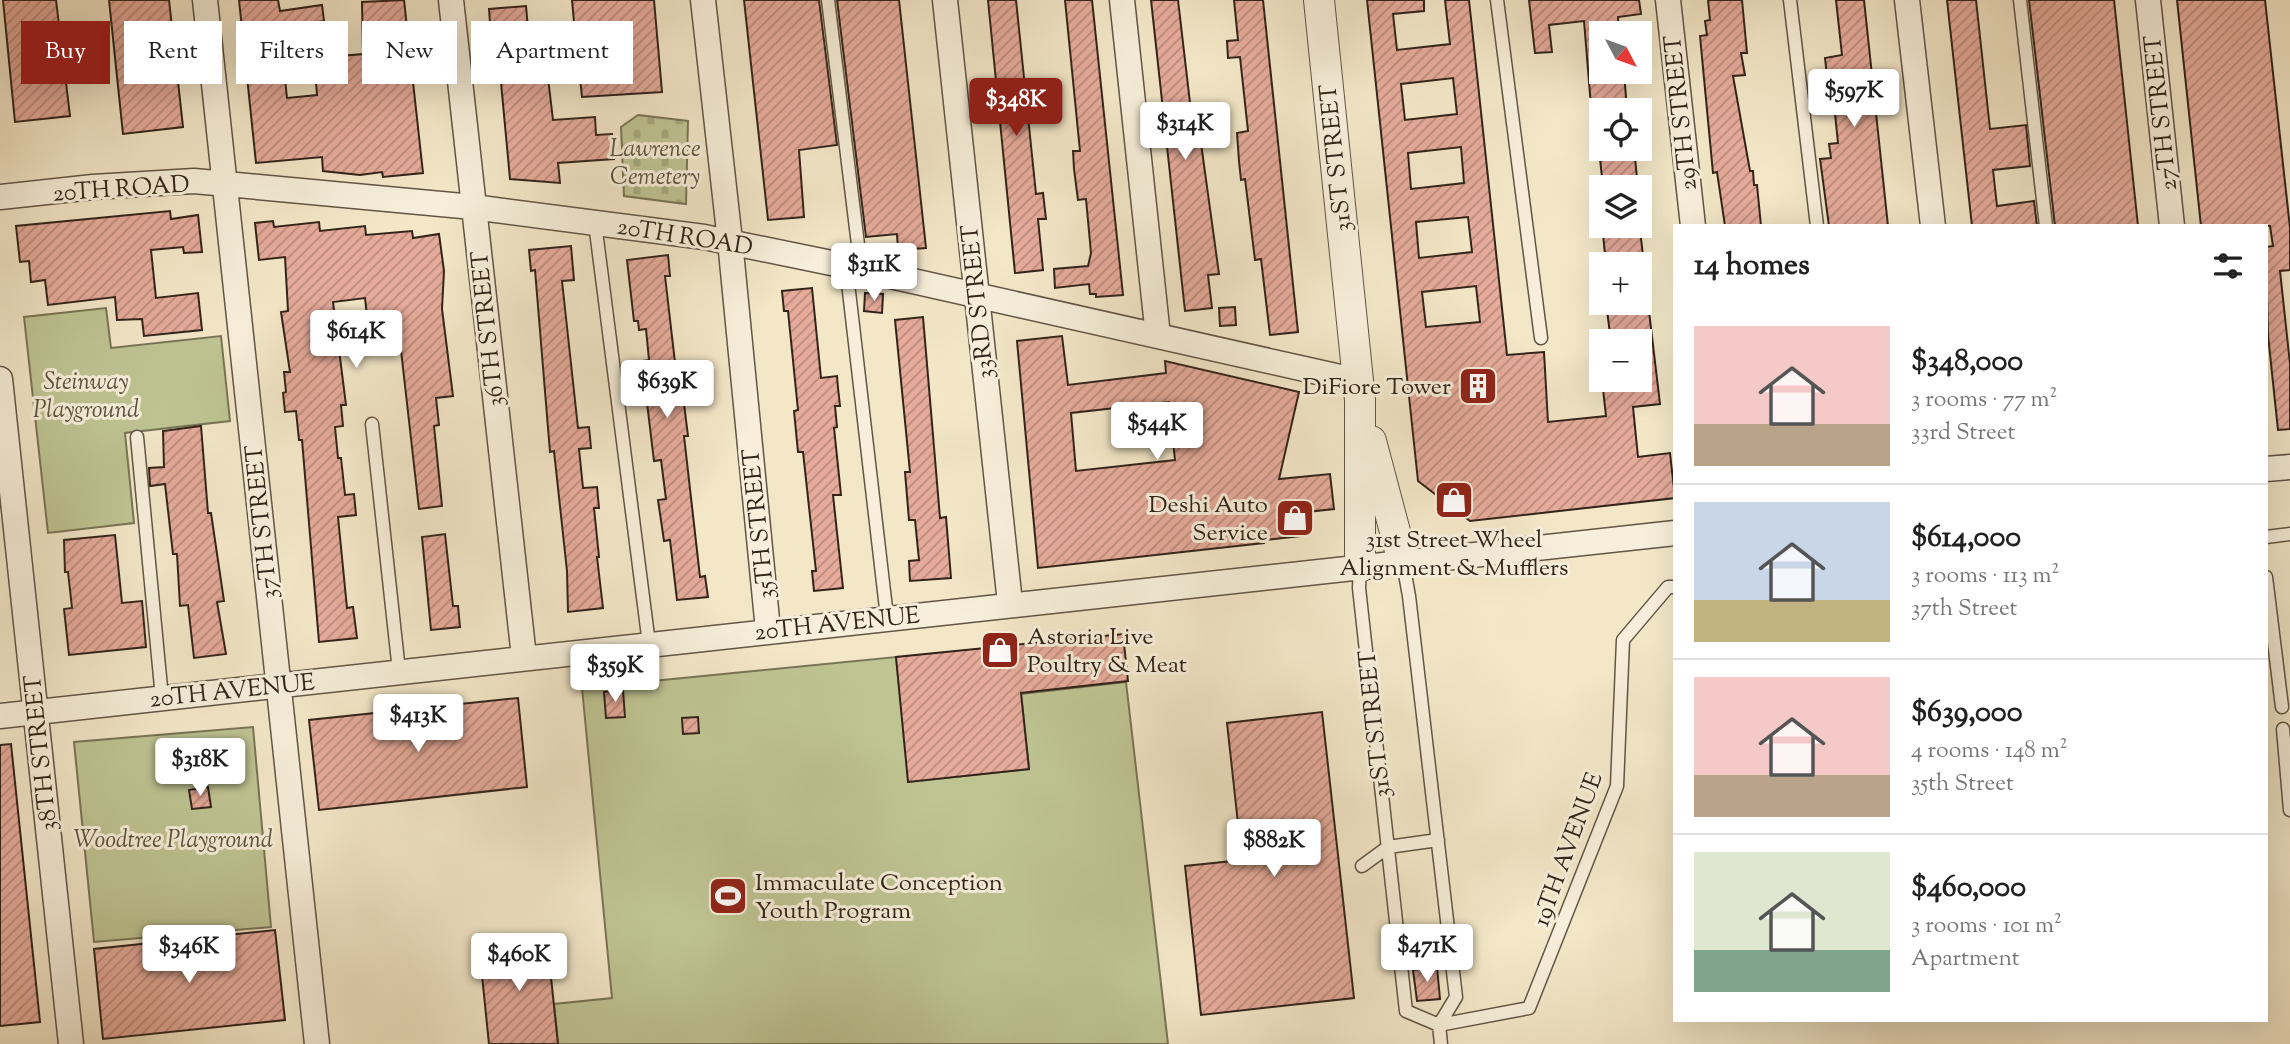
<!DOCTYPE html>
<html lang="en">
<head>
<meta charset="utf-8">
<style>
  :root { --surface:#fff; --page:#f2f2f2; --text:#222; --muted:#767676; --line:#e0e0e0; --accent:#8f2418 }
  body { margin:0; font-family:"Sorts Mill Goudy",serif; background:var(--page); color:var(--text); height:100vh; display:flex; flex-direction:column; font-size:26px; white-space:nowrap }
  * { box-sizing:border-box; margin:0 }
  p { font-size:23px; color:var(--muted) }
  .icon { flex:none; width:38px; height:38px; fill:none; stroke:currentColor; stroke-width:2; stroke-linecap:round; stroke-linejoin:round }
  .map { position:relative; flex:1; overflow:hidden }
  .panel { position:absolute; left:1673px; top:224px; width:595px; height:798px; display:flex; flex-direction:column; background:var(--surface); border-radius:0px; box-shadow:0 7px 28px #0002 }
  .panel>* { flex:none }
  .banner { position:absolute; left:21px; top:21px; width:665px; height:63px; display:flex; gap:14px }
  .needle { width:46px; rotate:131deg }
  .fabs { position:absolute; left:1589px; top:21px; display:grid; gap:14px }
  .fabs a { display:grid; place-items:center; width:63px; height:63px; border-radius:0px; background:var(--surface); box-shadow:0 7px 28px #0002; font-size:35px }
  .price { position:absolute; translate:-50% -60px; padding:0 16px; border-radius:7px; background:#fff; color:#222; font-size:23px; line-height:46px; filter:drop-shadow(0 2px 4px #0008) }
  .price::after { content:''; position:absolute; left:50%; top:42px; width:21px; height:16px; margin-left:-10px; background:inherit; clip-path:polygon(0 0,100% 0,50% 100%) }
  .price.current { background:var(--accent); color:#fff }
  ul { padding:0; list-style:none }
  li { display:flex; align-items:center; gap:21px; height:175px; padding:0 21px }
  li+li { border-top:2px solid var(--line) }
  li span { display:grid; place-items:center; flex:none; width:196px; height:140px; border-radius:0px; color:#555 }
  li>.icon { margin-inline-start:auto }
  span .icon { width:84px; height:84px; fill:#fffc; stroke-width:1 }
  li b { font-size:30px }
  h2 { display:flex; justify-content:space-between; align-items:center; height:84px; padding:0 21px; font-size:30px }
  .tag { padding:0 24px; border-radius:0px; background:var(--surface); box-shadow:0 7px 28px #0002; font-size:24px; line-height:63px }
  .tag.current { background:var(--accent); color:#fff }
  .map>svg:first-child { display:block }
  .cemetery { fill:url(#cemetery-stones); stroke:#787456; stroke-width:2 }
  .park { fill:#bfc493; stroke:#787456; stroke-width:2 }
  .building { fill:url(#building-hatch); stroke:#322419; stroke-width:2; fill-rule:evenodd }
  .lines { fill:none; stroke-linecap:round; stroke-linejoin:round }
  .service-casing { stroke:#625545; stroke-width:15 }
  .minor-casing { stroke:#625545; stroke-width:27 }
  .tertiary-casing { stroke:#625545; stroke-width:32 }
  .service { stroke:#f7efdb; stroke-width:12 }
  .minor { stroke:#f7efdb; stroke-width:24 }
  .tertiary { stroke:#f7efdb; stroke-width:30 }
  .labels { text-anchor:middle; stroke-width:6; stroke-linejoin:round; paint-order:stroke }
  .street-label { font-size:24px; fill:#322419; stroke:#f7efdb }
  .park-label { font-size:24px; font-style:italic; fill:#5c543e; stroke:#f7efdb }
  .poi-label { font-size:24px; fill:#322419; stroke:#f7efdb; text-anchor:end }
</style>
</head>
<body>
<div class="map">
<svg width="2290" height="1044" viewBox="0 0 2290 1044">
  <defs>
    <pattern id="cemetery-stones" width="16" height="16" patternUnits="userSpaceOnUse" patternTransform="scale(1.75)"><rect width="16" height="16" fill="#bfc493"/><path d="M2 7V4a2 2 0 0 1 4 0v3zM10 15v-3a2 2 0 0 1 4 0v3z" fill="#a5a87e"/></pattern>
    <pattern id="building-hatch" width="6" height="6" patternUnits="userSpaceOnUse" patternTransform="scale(1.75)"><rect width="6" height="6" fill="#e6ab9b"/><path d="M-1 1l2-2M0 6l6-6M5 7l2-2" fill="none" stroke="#bb8b7e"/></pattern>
  </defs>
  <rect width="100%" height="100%" fill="#f3e7c8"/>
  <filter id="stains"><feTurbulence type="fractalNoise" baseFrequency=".00286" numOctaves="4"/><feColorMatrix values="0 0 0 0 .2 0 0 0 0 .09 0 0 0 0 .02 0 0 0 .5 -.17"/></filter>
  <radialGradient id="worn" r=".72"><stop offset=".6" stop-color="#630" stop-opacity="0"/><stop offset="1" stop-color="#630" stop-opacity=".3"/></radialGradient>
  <path class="cemetery" d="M638,115L688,121L686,204L624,196L621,127Z"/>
  <path class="park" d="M106,308L111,348L221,336L230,421L125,433L134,523L48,533L24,317Z
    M896,657L909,782L1029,769L1021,694L1126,682L1168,1044H558L554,1004L612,998L582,688Z
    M253,727L271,927L94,942L74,742Z"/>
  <path class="building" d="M3,0H56L70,116L15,122Z
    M109,0H169L183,127L123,134Z
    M239,0H278L280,11L322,5L324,21L295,25L298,48L282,50L287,98L317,95L315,69L330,67L329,57L363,54L362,2L404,0L423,173L383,177L382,172L360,175L323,171L322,157L256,163Z
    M572,0H654L662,92L582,97L576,41L544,44L553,120L595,117L596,135L612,134L614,159L558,163L560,183L510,179L500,72L490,73L486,22H490L489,9L526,6L528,28L574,22Z
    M744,0H819L837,145L799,150L804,217L768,220Z
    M837,0H899L926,248L898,250L897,234L866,237Z
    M988,0H1016L1036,194L1043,193L1046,219H1038L1043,270L1015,273Z
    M1065,0H1092L1123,295L1096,297V294H1090L1089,284L1055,288L1054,269L1088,266L1091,253L1086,199L1078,200L1074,169L1073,151H1080Z
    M1151,0H1178L1194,137L1200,136L1219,274L1208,275L1212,308L1185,311Z
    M1234,0H1263L1298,332L1270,335L1261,259L1255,260L1245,179L1241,180L1239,161L1237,133L1248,131L1240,57L1228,58L1227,41L1238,40Z
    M1367,0H1424V11L1393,14L1397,50L1450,44L1445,0H1469L1507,355L1544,352L1548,422L1606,416L1602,380H1640V341H1611L1606,303H1648L1660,404L1633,407L1638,457L1670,453L1675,498L1470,521L1418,481ZM1453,78L1457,114L1405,120L1401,84ZM1461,147L1464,183L1411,189L1408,153ZM1468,217L1472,252L1419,258L1416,222ZM1476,286L1480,322L1426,327L1422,292Z
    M1529,0H1639L1641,14L1618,17L1619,33H1601V72H1624L1627,110H1594V106H1591L1584,21L1549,25L1552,52L1535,53Z
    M1708,0H1742L1747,53H1741L1745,75L1733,76L1750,171H1753L1754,185H1757L1761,226H1725L1717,172L1713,173L1700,36L1707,35L1705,21L1710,20Z
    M1836,0H1864L1888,226H1829L1820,159L1831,158L1829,144L1838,143L1832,84L1828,85L1825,58L1842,55Z
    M1947,0H1976L1990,129L2026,125L2030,166L1993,170L1997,206L2034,201L2037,226H1972Z
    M2029,0H2114L2138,226H2055Z
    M2177,0H2265L2290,228V270L2280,271L2290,364V429L2278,430L2268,335L2266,247L2273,246L2270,226H2201Z
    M1599,149H1634L1638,187H1603Z
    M170,211L171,219L198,215L202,252L184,253L183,247L151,250L156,298L198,293L202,330L144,336L142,319L117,320L115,297L48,305L45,280L31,282L29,261L20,262L16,226Z
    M273,221L274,227L319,222L320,231L365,226L366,235L412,231L413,238L439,234L444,271L442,309L453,396L436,398L439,425L434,426L442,506L419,509L397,315L367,316L365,298L333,302L346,405H341L343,426L335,427L338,458H341L345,495L354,494L356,515L338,517L347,608L353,607L357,638L319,642L302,440H299L296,411L285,412L283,393L286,392L284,372H290L281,312L288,311L285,257L259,260L255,223Z
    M1640,230L1644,264H1606L1603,234Z
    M571,246L574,280L562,281L578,428L589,427L591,448L579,449L583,488L597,487L599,508H594L599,557H597L603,608L568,612L567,571L554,451L550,452L535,270L531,271L529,250Z
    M668,255L670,276H665L679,397L683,396L688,436H684L700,577L705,576L708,597L677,600L670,540L664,541L658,500L666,499L661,460L654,461L642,361L649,360L646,329L639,330L638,321H634L627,260Z
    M812,288L821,378L837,376L838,388L840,406H835L837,427L834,428L841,495H833L843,588L814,591L812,571H816L803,452H798L794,411L798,410L788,311H784L782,291Z
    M865,293L883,294L882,313L864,311Z
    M1235,307L1236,325L1220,326L1219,308Z
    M923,317L940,518L946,517L951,578L910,581L909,561L919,560L915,520H909L905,472H910L895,320Z
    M1062,336L1068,385L1166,373L1165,361L1299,392L1279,479L1330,474L1334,509L1297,513L1300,536L1265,540L1264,543L1038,568L1017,341ZM1169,402L1175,460L1076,471L1071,413Z
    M201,426L208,513H211L224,601L217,602L226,654L194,658L188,605L180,606L177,554H173L165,484L150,486L149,468L164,467L163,431Z
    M445,534L453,606H458L460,627L431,630L422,537Z
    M115,535L122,603L142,601L146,647L69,655L64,609L72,608L68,572H65L64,540Z
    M1123,634L1128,681L1021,693L1029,769L908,782L896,657Z
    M623,690L625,717L606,718L604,692Z
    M518,698L527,787L319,810L309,720Z
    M1322,712L1354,998L1201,1015L1185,866L1242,860L1227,723Z
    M698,717L699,733L683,734L682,718Z
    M11,744L40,1022L0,1026V745Z
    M208,787L211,807L192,809L189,790Z
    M275,930L285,1020L103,1039L94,949Z
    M547,939L558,1044H489L479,946Z
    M1437,967L1440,999L1417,1001L1413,970Z"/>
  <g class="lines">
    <g class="service-casing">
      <path id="service" d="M828,0L861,269
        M1497,0L1541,338
        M1790,0L1817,226
        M2020,0L2046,226
        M595,223L649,644
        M846,266L887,617
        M372,424L399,671
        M137,437L162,698
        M2266,537L2290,534
        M1403,563L1409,596L1456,997L1439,1025L1441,1044
        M1360,567L1359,588L1406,1011L1439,1025
        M2266,577L2282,707
        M2283,729L2290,810
        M1362,866L1388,847L1438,840
        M1439,1025L1529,1008L1617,786L1623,640L1668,587H1675"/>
    </g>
    <g class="minor-casing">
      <path id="minor" d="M205,0L317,1044
        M451,0L524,657
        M703,0L730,241L768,630
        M945,0L1010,603
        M1122,0L1158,336
        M1668,0L1693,226
        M1907,0L1933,226
        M2148,0L2172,226
        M0,197L93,187L194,181L473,207L704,237L846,266L1358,381
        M0,379L71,1044
        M2266,469L2290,467
        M0,716L1675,533"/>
    </g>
    <g class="tertiary-casing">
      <path id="tertiary" d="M1319,0L1360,400V567
        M1371,441L1403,562"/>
    </g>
    <use href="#service" class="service"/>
    <use href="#minor" class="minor"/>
    <use href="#tertiary" class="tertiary"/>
  </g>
  <defs>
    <g id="building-square" transform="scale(2.0125)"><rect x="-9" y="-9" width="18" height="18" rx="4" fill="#8f2418" stroke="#f7efdb"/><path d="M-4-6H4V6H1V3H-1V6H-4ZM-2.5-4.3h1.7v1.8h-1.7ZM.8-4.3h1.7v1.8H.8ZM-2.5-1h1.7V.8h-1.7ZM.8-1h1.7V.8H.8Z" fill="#fff"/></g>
    <g id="shop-square" transform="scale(2.0125)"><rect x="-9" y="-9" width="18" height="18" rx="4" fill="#8f2418" stroke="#f7efdb"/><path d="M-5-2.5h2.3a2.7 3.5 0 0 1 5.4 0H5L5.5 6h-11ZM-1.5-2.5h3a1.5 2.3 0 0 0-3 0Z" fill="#fff"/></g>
    <g id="stadium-square" transform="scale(2.0125)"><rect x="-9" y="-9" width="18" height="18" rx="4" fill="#8f2418" stroke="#f7efdb"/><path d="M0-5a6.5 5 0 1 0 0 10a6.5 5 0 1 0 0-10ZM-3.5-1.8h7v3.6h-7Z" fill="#fff"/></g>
  </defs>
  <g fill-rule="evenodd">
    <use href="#building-square" x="1478" y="386"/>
    <use href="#shop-square" x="1454" y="500"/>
    <use href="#shop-square" x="1295" y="518"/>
    <use href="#shop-square" x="1000" y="650"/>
    <use href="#stadium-square" x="728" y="896"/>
  </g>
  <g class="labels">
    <g class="street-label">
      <text transform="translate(1680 113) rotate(-96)" y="8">29TH STREET</text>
      <text transform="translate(2160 113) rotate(-96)" y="8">27TH STREET</text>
      <text transform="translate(1335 158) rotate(-96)" y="8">31ST STREET</text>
      <text transform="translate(121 188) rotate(-4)" y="8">20TH ROAD</text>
      <text transform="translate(685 236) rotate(9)" y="8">20TH ROAD</text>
      <text transform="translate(977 302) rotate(-96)" y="8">33RD STREET</text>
      <text transform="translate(487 329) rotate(-96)" y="8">36TH STREET</text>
      <text transform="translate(261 522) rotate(-96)" y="8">37TH STREET</text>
      <text transform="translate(758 524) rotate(-96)" y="8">35TH STREET</text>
      <text transform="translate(837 623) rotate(-6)" y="8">20TH AVENUE</text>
      <text transform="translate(232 690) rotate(-6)" y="8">20TH AVENUE</text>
      <text transform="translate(1374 724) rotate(-96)" y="8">31ST STREET</text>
      <text transform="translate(40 753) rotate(-96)" y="8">38TH STREET</text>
      <text transform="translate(1567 849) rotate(-70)" y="8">19TH AVENUE</text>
    </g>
    <g class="park-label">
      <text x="655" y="156">Lawrence<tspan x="655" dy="28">Cemetery</tspan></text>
      <text x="86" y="389">Steinway<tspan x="86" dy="28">Playground</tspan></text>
      <text x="173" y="847">Woodtree Playground</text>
    </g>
    <g class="poi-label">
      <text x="1451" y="394">DiFiore Tower</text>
      <text x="1268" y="512">Deshi Auto<tspan x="1268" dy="28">Service</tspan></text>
      <text x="1454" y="547" text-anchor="middle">31st Street Wheel<tspan x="1454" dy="28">Alignment &amp; Mufflers</tspan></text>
      <text x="1027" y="644" text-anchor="start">Astoria Live<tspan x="1027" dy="28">Poultry &amp; Meat</tspan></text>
      <text x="755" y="890" text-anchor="start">Immaculate Conception<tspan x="755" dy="28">Youth Program</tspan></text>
    </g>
  </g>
  <rect width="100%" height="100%" filter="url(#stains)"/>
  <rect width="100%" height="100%" fill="url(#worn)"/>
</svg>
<div class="fabs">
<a><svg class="needle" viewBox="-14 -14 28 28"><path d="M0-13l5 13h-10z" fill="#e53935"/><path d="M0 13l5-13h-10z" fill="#767676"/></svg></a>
<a><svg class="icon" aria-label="locate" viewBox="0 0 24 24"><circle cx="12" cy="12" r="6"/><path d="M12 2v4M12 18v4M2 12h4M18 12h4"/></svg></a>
<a><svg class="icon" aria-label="layers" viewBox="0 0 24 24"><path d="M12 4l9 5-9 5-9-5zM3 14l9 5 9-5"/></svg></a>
<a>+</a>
<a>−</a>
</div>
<b class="price" style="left:1854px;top:129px">$597K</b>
<b class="price current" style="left:1016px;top:138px">$348K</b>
<b class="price" style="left:1185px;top:162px">$314K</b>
<b class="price" style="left:874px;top:303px">$311K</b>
<b class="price" style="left:356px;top:370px">$614K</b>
<b class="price" style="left:667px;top:420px">$639K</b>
<b class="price" style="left:1157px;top:462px">$544K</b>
<b class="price" style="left:615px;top:704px">$359K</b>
<b class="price" style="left:418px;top:754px">$413K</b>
<b class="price" style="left:200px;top:798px">$318K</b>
<b class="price" style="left:1274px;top:879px">$882K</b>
<b class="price" style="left:1427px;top:984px">$471K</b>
<b class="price" style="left:189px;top:985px">$346K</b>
<b class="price" style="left:519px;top:993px">$460K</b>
<div class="banner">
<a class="tag current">Buy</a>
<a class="tag">Rent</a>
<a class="tag">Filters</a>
<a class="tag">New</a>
<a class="tag">Apartment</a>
</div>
<section class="panel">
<h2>14 homes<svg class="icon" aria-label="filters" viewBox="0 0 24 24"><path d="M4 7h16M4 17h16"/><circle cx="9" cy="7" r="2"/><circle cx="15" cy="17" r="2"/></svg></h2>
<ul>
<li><span style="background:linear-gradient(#f6c9c9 70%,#b9a48a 0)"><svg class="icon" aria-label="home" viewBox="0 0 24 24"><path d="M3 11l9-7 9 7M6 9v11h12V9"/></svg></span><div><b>$348,000</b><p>3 rooms · 77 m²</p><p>33rd Street</p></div></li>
<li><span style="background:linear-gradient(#c9d6e8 70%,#c2b280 0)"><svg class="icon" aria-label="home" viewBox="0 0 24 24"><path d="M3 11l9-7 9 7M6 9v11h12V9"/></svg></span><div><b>$614,000</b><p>3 rooms · 113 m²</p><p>37th Street</p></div></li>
<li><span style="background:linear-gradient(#f6c9c9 70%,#b9a48a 0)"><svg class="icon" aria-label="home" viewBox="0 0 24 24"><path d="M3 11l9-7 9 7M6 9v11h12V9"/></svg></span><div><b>$639,000</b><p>4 rooms · 148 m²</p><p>35th Street</p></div></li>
<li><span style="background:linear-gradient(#dfe7d0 70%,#7fa58c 0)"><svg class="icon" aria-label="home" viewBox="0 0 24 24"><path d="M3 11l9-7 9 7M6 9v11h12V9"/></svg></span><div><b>$460,000</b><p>3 rooms · 101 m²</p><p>Apartment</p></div></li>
</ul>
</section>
</div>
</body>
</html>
